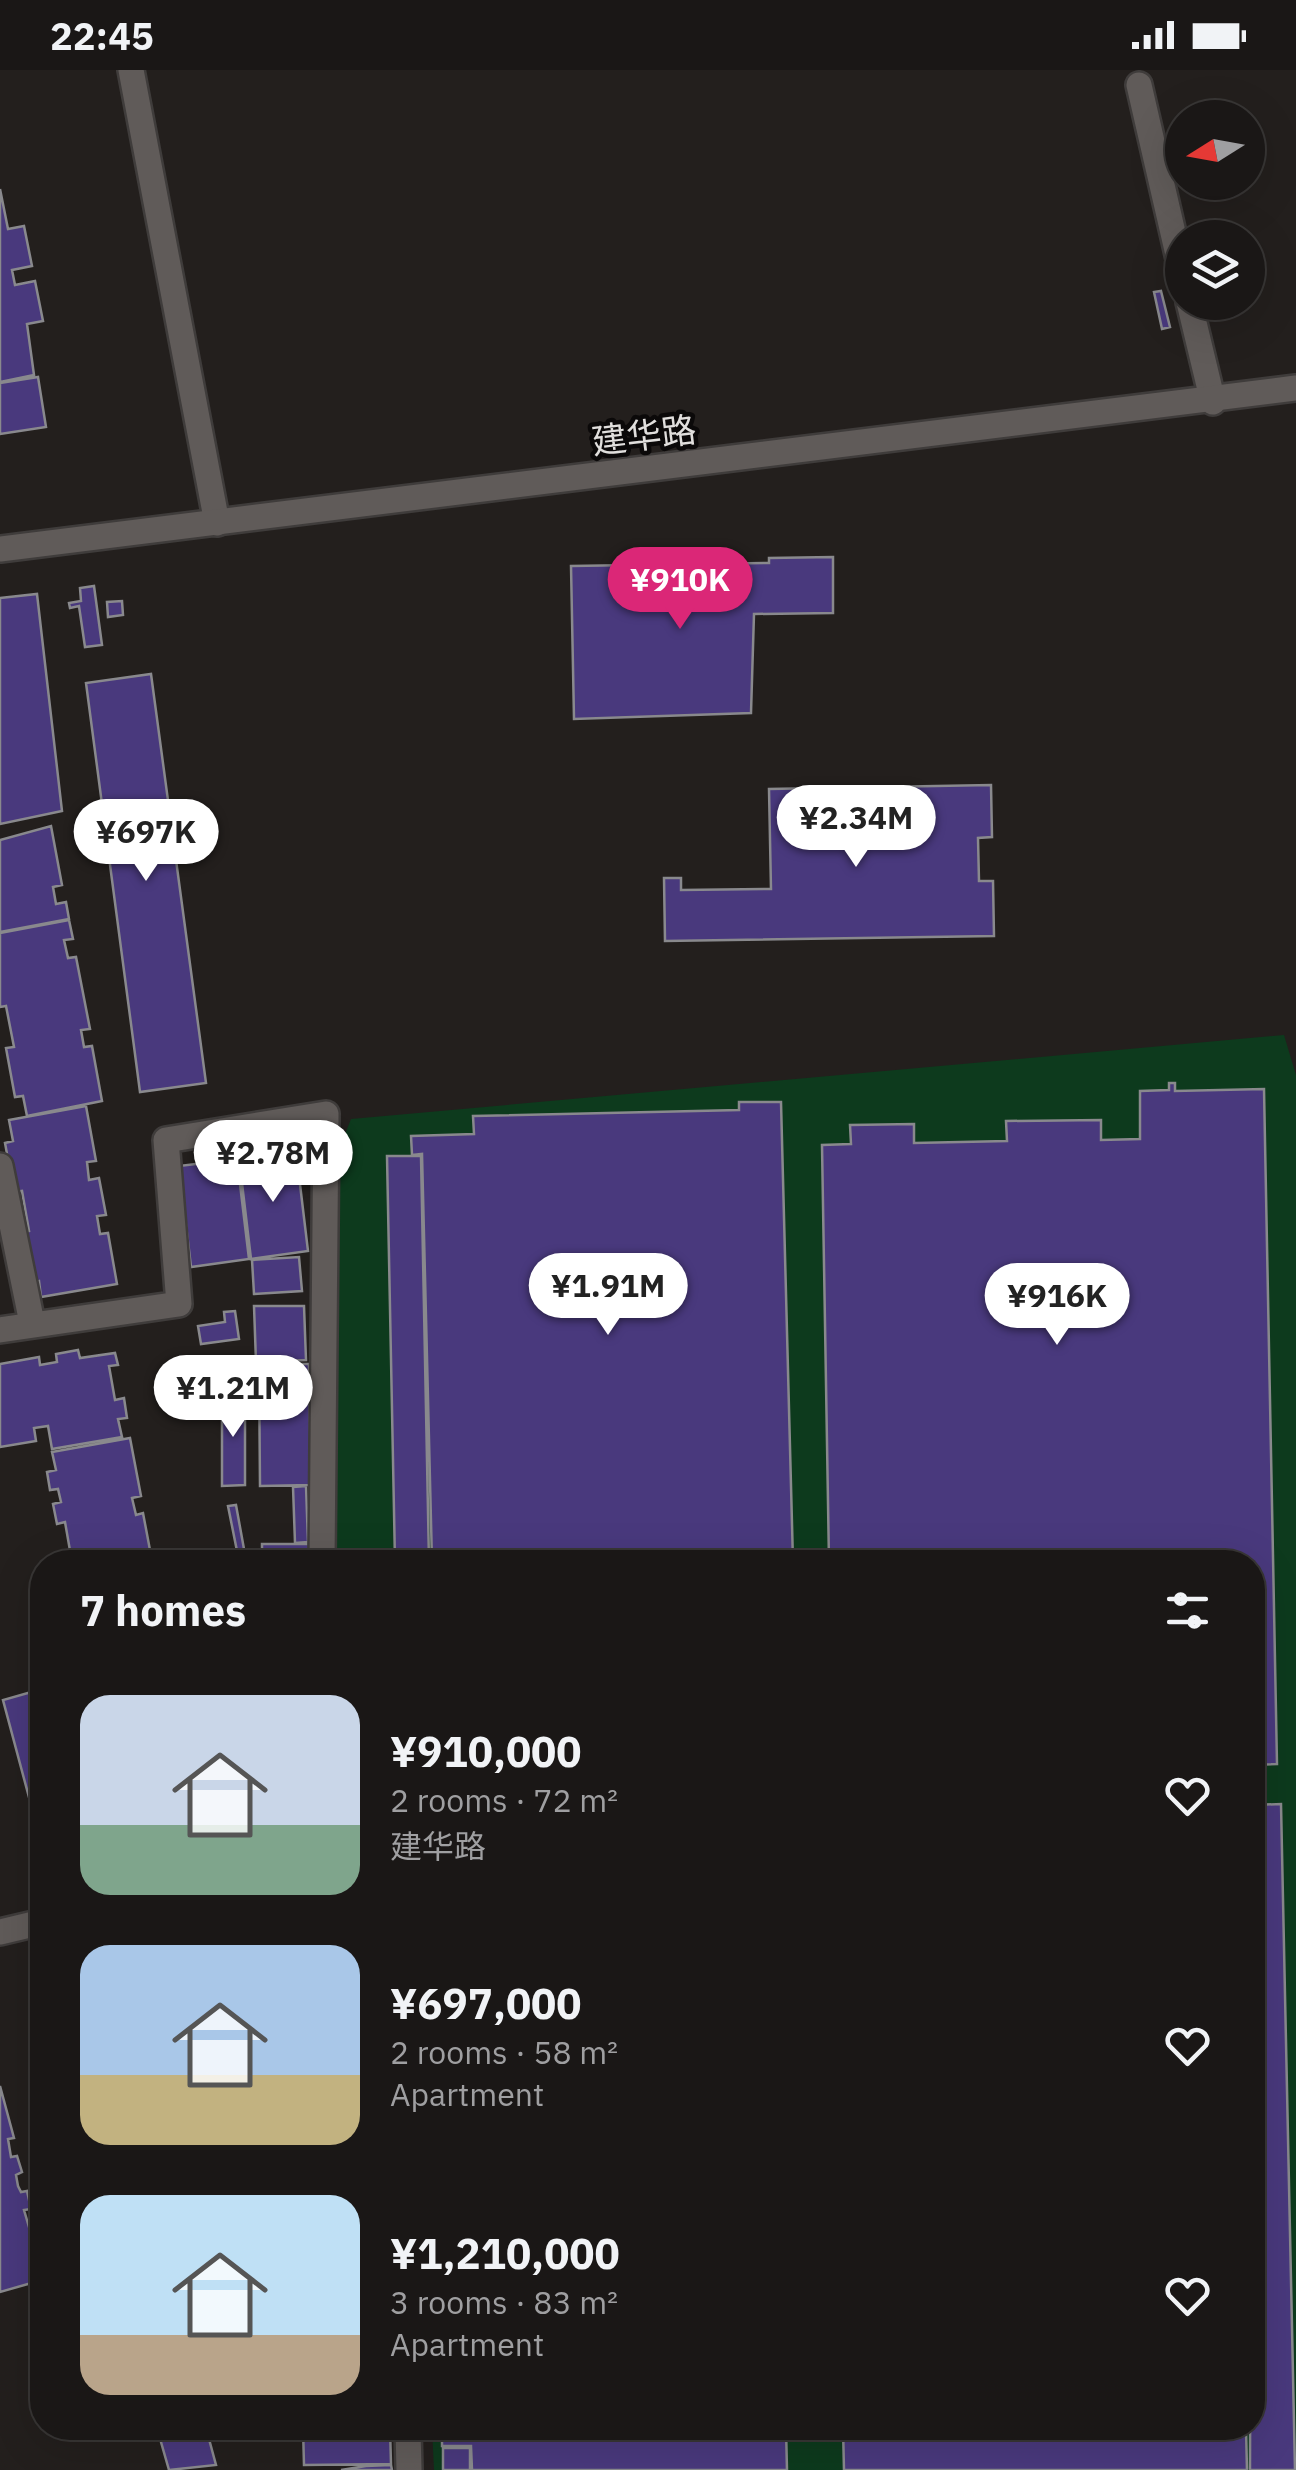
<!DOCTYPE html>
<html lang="en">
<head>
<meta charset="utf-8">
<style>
  :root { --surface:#1a1716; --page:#23201f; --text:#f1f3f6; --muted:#9f9fa1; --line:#383635; --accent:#db2777 }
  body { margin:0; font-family:"IBM Plex Sans","Noto Sans SC",sans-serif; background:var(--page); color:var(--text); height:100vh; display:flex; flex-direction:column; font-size:38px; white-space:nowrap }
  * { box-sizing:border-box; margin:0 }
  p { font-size:32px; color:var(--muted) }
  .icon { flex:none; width:55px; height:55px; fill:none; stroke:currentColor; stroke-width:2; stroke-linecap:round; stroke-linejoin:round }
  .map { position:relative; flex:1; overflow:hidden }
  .details { position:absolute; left:30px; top:1480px; width:1235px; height:890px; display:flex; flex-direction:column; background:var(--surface); border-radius:40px; box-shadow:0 10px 40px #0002,0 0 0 2px var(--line) }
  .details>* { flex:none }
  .needle { width:65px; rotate:259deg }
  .controls { position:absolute; left:1165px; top:30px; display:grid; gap:20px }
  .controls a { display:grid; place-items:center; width:100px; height:100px; border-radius:50%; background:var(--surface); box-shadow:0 10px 40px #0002,0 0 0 2px var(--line); font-size:50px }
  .price { position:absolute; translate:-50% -85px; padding:0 22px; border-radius:35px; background:#fff; color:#222; font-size:32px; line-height:65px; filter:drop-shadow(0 2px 5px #0008) }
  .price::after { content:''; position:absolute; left:50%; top:60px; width:30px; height:22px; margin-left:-15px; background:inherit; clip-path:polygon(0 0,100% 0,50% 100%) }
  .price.active { background:var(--accent); color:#fff }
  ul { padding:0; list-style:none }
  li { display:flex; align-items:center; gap:30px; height:250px; padding:0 50px }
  li span { display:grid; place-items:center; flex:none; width:280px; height:200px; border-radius:30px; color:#555 }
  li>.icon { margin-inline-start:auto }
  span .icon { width:120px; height:120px; fill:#fffc; stroke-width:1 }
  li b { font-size:42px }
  h2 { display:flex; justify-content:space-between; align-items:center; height:120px; padding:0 50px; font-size:42px }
  .status { display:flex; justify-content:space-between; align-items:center; height:70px; padding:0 50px; background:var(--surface); direction:ltr }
  .status svg { height:28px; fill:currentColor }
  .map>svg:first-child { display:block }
  .green { fill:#0d3a1d }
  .building { fill:#49397d; stroke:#89898d; stroke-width:2.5 }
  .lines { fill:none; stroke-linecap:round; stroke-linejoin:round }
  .minor-casing { stroke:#3f3c3b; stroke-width:30 }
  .tertiary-casing { stroke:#3f3c3b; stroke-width:30 }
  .minor { stroke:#605b59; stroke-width:25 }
  .tertiary { stroke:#605b59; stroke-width:25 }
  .labels { text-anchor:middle; stroke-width:9; stroke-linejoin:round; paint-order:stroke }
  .street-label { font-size:35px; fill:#e1dfdd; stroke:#0b0909 }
</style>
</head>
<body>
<div class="status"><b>22:45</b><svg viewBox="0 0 49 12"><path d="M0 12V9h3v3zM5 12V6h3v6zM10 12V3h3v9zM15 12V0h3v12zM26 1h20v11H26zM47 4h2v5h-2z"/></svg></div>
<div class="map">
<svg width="1296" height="2400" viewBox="0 0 1296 2400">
  <rect width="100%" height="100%" fill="#231f1d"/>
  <path class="green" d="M1284,965L1296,1005V2400H434L432,2358H1252V1492H331V1099L351,1049Z"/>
  <path class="building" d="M0,119L8,159L24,156L32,196L12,200L15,215L35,211L43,251L27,254L34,305L0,312Z
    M1161,221L1170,257L1162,259L1154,222Z
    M1204,232H1215L1218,247L1207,249Z
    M38,307L46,357L0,364V313Z
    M833,487V543L754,544L751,643L574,649L571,496L769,493V488Z
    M94,516L102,575L85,577L79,536L70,538L69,533L81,531L80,518Z
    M37,524L62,741L0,754V528Z
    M122,531L123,545L108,547L107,532Z
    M151,604L206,1013L140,1022L86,613Z
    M991,715L992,767L978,768L979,811H993L994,866L665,871L664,808H681V820L771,819L769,719Z
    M51,756L62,815L53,817L56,834L66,832L69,849L0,862V770Z
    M69,850L73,869L64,870L68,888L76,887L90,959L81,960L84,977L92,976L102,1031L27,1046L23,1026L15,1027L6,978L14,977L6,936L0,937V863Z
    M1169,1013H1175V1021L1264,1019L1277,1694L1252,1695V1492H829L822,1075L851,1074L850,1055L914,1054V1073L1007,1071L1006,1051L1101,1050V1070L1140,1069V1021L1169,1020Z
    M739,1032H781L793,1492H432L422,1084L412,1085L411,1066L474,1064L473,1046L739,1040Z
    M86,1036L96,1091L87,1092L89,1110L99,1108L106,1145L97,1146L100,1164L108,1163L117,1214L41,1227L39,1211L32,1213L23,1162L29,1161L22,1121L14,1122L5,1073L13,1071L9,1050Z
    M296,1081L308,1181L251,1189L239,1088Z
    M387,1086H421L429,1492H395Z
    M237,1089L249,1189L191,1197L179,1096Z
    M299,1187L302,1221L254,1224L252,1190Z
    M254,1236H304L306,1290L256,1292Z
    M235,1241L239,1269L201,1274L198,1256L225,1252L224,1242Z
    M78,1280L80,1288L115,1283L118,1295L109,1296L115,1330L124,1328L127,1348L118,1349L122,1367L52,1379L48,1356L34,1358L36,1371L0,1377V1294L39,1287L40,1295L57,1292L56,1284Z
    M259,1294H309L311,1415L260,1416Z
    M222,1324H245V1415L222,1416Z
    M130,1368L141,1426L132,1428L136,1445L143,1443L150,1480L142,1482L144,1492H72L65,1452L57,1454L53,1434L61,1432L58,1419L50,1420L47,1402L56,1400L52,1382Z
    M306,1416L308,1472L295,1473L293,1417Z
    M236,1435L246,1490L239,1491L228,1436Z
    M262,1474H309V1492H262Z
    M42,1619V1776L3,1630Z
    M1281,1734L1295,2400H1250L1252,1735Z
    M0,2016L14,2068L8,2069L11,2087L17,2086L22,2102L16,2105L18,2116L21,2122L27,2121L31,2139L24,2140L29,2157L37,2155L42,2173V2210L0,2222Z
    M157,2358H206L216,2395L169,2400Z
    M303,2358H390L391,2394L304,2395Z
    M442,2358H786L787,2400H472L471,2376H442Z
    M843,2358H1246L1247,2400H844Z
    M443,2378H470V2400H443Z
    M391,2395L392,2400H341L366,2396Z"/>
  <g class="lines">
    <g class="minor-casing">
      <path id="minor" d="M131,0L217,453
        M1139,15L1182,202
        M1189,232L1213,332
        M0,1096L32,1253
        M0,1260L179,1234L166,1070L326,1044L322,1492
        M0,1862L42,1852
        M408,2358L409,2400"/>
    </g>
    <g class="tertiary-casing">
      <path id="tertiary" d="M0,479L1296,318"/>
    </g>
    <use href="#minor" class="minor"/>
    <use href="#tertiary" class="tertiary"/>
  </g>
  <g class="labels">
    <g class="street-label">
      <text transform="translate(644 366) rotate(-7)" y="12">建华路</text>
    </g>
  </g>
</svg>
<div class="controls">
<a><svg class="needle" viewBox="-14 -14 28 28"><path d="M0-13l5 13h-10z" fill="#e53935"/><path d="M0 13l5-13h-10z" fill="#9f9fa1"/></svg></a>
<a><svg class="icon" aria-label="layers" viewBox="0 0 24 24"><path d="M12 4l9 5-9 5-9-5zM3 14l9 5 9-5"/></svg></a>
</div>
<b class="price active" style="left:680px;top:562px">¥910K</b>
<b class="price" style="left:856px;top:800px">¥2.34M</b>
<b class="price" style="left:146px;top:814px">¥697K</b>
<b class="price" style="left:273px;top:1135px">¥2.78M</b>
<b class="price" style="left:608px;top:1268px">¥1.91M</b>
<b class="price" style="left:1057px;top:1278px">¥916K</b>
<b class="price" style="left:233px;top:1370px">¥1.21M</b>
<section class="details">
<h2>7 homes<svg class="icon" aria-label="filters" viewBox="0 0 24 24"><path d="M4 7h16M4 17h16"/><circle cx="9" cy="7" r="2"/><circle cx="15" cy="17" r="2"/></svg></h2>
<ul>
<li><span style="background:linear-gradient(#c9d6e8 65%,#7fa58c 0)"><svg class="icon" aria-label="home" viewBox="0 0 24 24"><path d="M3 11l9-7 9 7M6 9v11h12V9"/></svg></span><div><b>¥910,000</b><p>2 rooms · 72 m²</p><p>建华路</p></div><svg class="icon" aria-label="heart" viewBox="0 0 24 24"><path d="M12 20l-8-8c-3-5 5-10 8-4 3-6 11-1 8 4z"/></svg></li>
<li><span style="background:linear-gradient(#a9c7e8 65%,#c2b280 0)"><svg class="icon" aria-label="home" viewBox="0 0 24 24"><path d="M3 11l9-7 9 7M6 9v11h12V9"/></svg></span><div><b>¥697,000</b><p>2 rooms · 58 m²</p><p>Apartment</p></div><svg class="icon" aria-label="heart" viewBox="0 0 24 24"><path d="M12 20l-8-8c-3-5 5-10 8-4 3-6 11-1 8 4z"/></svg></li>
<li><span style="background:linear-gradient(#bfe0f5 70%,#b9a48a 0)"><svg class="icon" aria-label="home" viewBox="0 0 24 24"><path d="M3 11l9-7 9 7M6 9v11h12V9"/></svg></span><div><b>¥1,210,000</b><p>3 rooms · 83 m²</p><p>Apartment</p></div><svg class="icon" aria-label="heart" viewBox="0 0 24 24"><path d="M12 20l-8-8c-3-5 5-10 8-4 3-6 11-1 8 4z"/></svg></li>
</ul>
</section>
</div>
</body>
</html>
